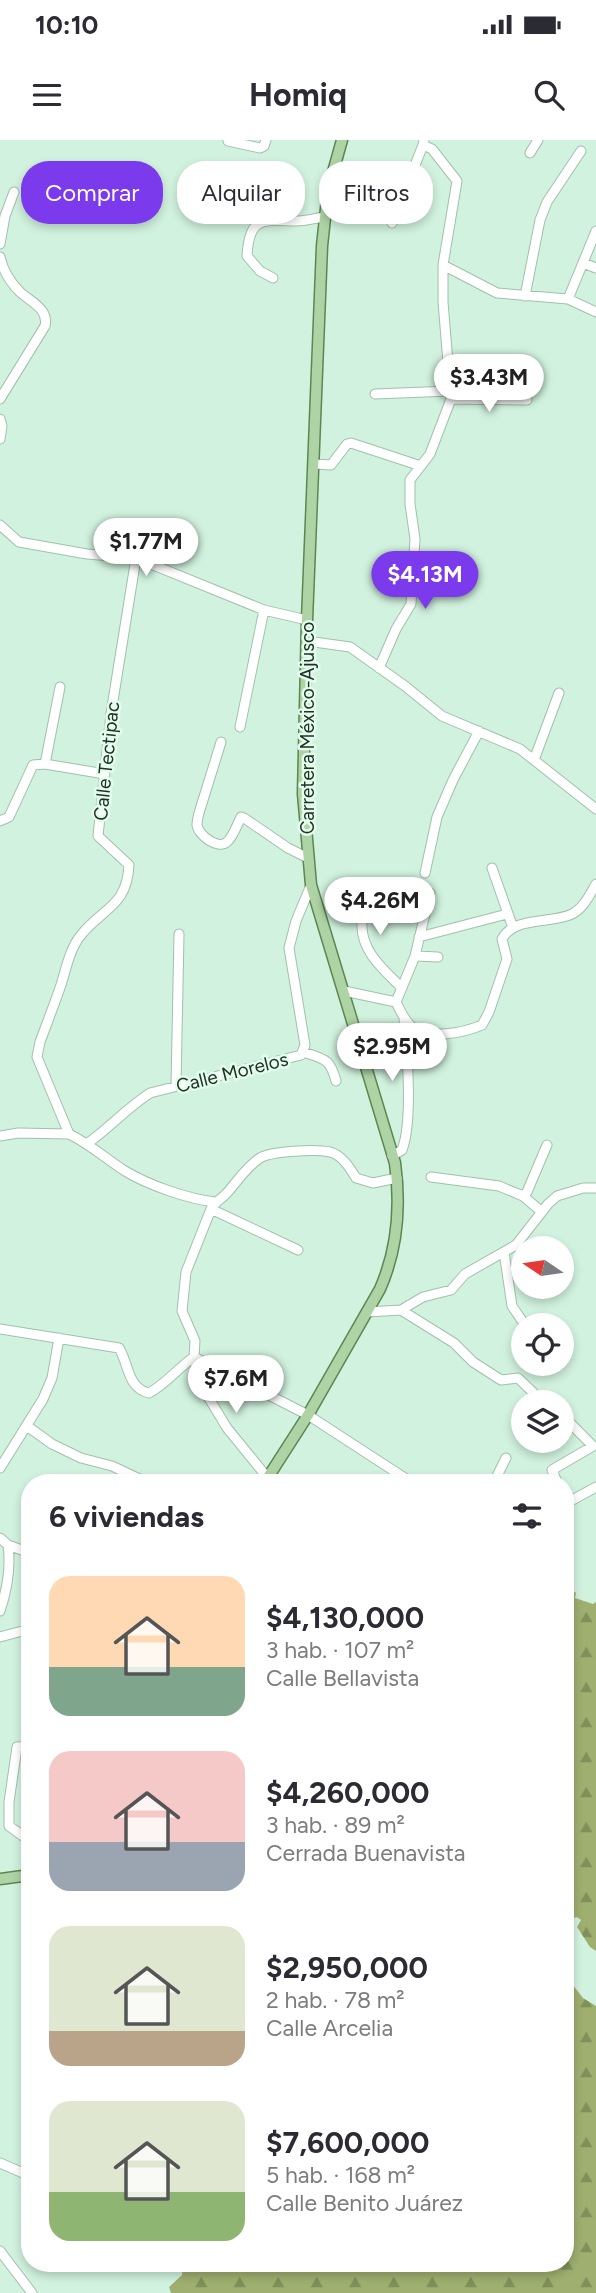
<!DOCTYPE html>
<html lang="es">
<head>
<meta charset="utf-8">
<style>
  :root { --surface:#fff; --page:#f7f7f7; --text:#2b2b33; --muted:#7c7c81; --accent:#7c3aed }
  body { margin:0; font-family:Figtree,sans-serif; background:var(--page); color:var(--text); height:100vh; display:flex; flex-direction:column; font-size:26px; white-space:nowrap }
  * { box-sizing:border-box; margin:0 }
  p { font-size:23px; color:var(--muted) }
  .icon { flex:none; width:38px; height:38px; fill:none; stroke:currentColor; stroke-width:2; stroke-linecap:round; stroke-linejoin:round }
  .map { position:relative; flex:1; overflow:hidden }
  .panel { position:absolute; left:21px; top:1334px; width:553px; height:798px; display:flex; flex-direction:column; background:var(--surface); border-radius:28px; box-shadow:0 4px 10px #0003 }
  .panel>* { flex:none }
  .top-card { position:absolute; left:21px; top:21px; width:555px; height:63px; display:flex; gap:14px }
  .needle { width:46px; rotate:283deg }
  .tools { position:absolute; left:511px; top:1096px; display:grid; gap:14px }
  .tools a { display:grid; place-items:center; width:63px; height:63px; border-radius:50%; background:var(--surface); box-shadow:0 4px 10px #0003; font-size:35px }
  .price { position:absolute; translate:-50% -60px; padding:0 16px; border-radius:24px; background:#fff; color:#222; font-size:23px; line-height:46px; filter:drop-shadow(0 2px 4px #0008) }
  .price::after { content:''; position:absolute; left:50%; top:42px; width:21px; height:16px; margin-left:-10px; background:inherit; clip-path:polygon(0 0,100% 0,50% 100%) }
  .price.current { background:var(--accent); color:#fff }
  ul { padding:0; list-style:none }
  li { display:flex; align-items:center; gap:21px; height:175px; padding:0 28px }
  li span { display:grid; place-items:center; flex:none; width:196px; height:140px; border-radius:21px; color:#555 }
  li>.icon { margin-inline-start:auto }
  span .icon { width:84px; height:84px; fill:#fffc; stroke-width:1 }
  li b { font-size:30px }
  h2 { display:flex; justify-content:space-between; align-items:center; height:84px; padding:0 28px; font-size:30px }
  .pill { padding:0 24px; border-radius:28px; background:var(--surface); box-shadow:0 4px 10px #0003; font-size:24px; line-height:63px }
  .pill.current { background:var(--accent); color:#fff }
  .status { display:flex; justify-content:space-between; align-items:center; height:49px; padding:0 35px; background:var(--surface); direction:ltr }
  .status svg { height:19px; fill:currentColor }
  header { display:flex; justify-content:space-between; align-items:center; height:91px; padding:0 28px; background:var(--surface); font-size:32px; font-weight:700 }
  .map>svg:first-child { display:block }
  .forest { fill:url(#forest-firs) }
  .lines { fill:none; stroke-linecap:round; stroke-linejoin:round }
  .minor-casing { stroke:#a1c0ad; stroke-width:11 }
  .major-casing { stroke:#5a8752; stroke-width:13 }
  .minor { stroke:#fff; stroke-width:9 }
  .major { stroke:#aed3a5; stroke-width:10 }
  .labels { text-anchor:middle; stroke-width:5; stroke-linejoin:round; paint-order:stroke }
  .street-label { font-size:19px; fill:#233028; stroke:#e3fded }
</style>
</head>
<body>
<div class="status"><b>10:10</b><svg viewBox="0 0 49 12"><path d="M0 12V9h3v3zM5 12V6h3v6zM10 12V3h3v9zM15 12V0h3v12zM26 1h20v11H26zM47 4h2v5h-2z"/></svg></div>
<header><svg class="icon" aria-label="menu" viewBox="0 0 24 24"><path d="M4 6h16M4 12h16M4 18h16"/></svg>Homiq<svg class="icon" aria-label="search" viewBox="0 0 24 24"><circle cx="10" cy="10" r="6"/><path d="M15 15l6 6"/></svg></header>
<div class="map">
<svg width="596" height="2153" viewBox="0 0 596 2153">
  <defs>
    <pattern id="forest-firs" width="22" height="20" patternUnits="userSpaceOnUse" patternTransform="scale(1.75)"><rect width="22" height="20" fill="#9faf6f"/><path d="M5 1l3.5 6h-7zM16 11l3.5 6h-7z" fill="#818f5b"/></pattern>
  </defs>
  <rect width="100%" height="100%" fill="#d1f2de"/>
  <path class="forest" d="M565,1450L567,1453L572,1450L576,1453L575,1458L593,1464L596,1462V1811L590,1807L577,1787L581,1780L577,1777L571,1779L567,1777L565,1772V1725L569,1719L565,1716Z
    M565,1835L583,1858L596,1866V2153H171L169,2147L182,2135L183,2123H565Z"/>
  <g class="lines">
    <g class="minor-casing">
      <path id="minor" d="M228,1L260,8L264,6L266,0
        M530,13L538,0
        M392,83L423,5
        M0,104L5,76L14,52
        M0,117C3,130 10,142 20,152C31,162 49,169 45,186L0,259
        M583,123L596,128
        M443,125L497,153L568,159L596,172
        M273,138L260,131L247,116C249,74 265,81 296,81C306,81 315,78 325,77
        M525,156L540,80L547,62L581,11
        M568,159L596,91
        M375,254L450,251
        M451,259L527,260
        M0,279L2,286L0,299
        M314,324L331,325L347,304L351,303L421,326
        M0,385L19,402L87,414L136,418L264,470L307,480
        M136,418L111,573L98,696L129,725C127,766 104,767 81,795C70,808 66,829 61,845C54,865 47,883 40,902L37,917L69,994C90,1004 106,1019 125,1031C148,1045 188,1059 215,1062
        M307,501L350,507L405,546L442,576L520,609L596,669
        M379,528L396,489L411,464L415,399L410,364V340L430,314L451,259L443,162V125L457,41L432,9L423,5L424,0
        M240,587L264,470
        M221,602L199,673C198,677 197,681 197,685C198,695 218,710 227,702C233,697 237,685 241,677L244,678L288,708L308,718
        M534,620L559,553
        M45,624L60,547
        M0,681L9,677L33,625L45,624L105,634
        M492,728L513,788
        M425,733L437,677L453,640L479,591
        M371,743C368,756 363,769 362,782C360,811 384,830 402,848
        M419,797L507,774
        M415,816L438,817
        M344,851L396,862
        M396,862C400,870 404,880 411,886C429,900 463,893 482,885L489,872L507,819L502,799C514,776 551,784 572,774C584,768 590,754 596,744
        M396,862L415,816L430,753
        M303,912C324,919 330,918 336,941
        M176,946L179,794
        M0,996L18,993L69,994
        M88,1003C110,987 127,968 150,953L301,915L305,905L289,808L296,781L311,745
        M392,1016L402,1010C413,982 407,910 404,879
        M431,1037L499,1046L523,1056L542,1072
        M523,1056L527,1052L547,1005
        M211,1069L298,1110
        M504,1112L512,1166L525,1185
        M401,1170L454,1203L473,1222L501,1240L518,1238L543,1262
        M367,1172L401,1170L423,1157L451,1150L465,1134L516,1105L548,1064L557,1056L583,1048H596
        M0,1189L119,1208C129,1224 127,1248 149,1253C166,1244 178,1228 194,1217
        M194,1217L308,1275L411,1342
        M27,1286L52,1304L81,1318L112,1326L146,1342
        M0,1328L43,1259L52,1238L59,1198
        M267,1337L227,1288L201,1245L194,1217L195,1201L182,1171L186,1132L211,1069C215,1062 220,1060 226,1054C237,1042 246,1027 260,1018C271,1011 316,1009 330,1012C342,1015 350,1028 356,1038L373,1043L397,1038
        M494,1342L506,1318
        M557,1342L552,1330L593,1306L562,1275
        M565,1364L596,1347
        M0,1398L8,1405L30,1413
        M0,1471C7,1450 11,1427 8,1405
        M0,1497L30,1489
        M30,1606L17,1607L9,1662V1686L30,1701
        M0,2023L30,2036
        M0,2111L32,2153"/>
    </g>
    <g class="major-casing">
      <path id="major" d="M265,1342L308,1275L380,1149C398,1108 401,1067 395,1023L311,745L307,699L303,654L307,480L322,106L328,50L342,0
        M0,1739L30,1735"/>
    </g>
    <use href="#minor" class="minor"/>
    <use href="#major" class="major"/>
  </g>
  <g class="labels">
    <g class="street-label">
      <text transform="translate(307 588) rotate(-90)" y="7">Carretera México-Ajusco</text>
      <text transform="translate(106 621) rotate(-84)" y="7">Calle Tectipac</text>
      <text transform="translate(232 932) rotate(-14)" y="7">Calle Morelos</text>
    </g>
  </g>
</svg>
<div class="tools">
<a><svg class="needle" viewBox="-14 -14 28 28"><path d="M0-13l5 13h-10z" fill="#e53935"/><path d="M0 13l5-13h-10z" fill="#7c7c81"/></svg></a>
<a><svg class="icon" aria-label="locate" viewBox="0 0 24 24"><circle cx="12" cy="12" r="6"/><path d="M12 2v4M12 18v4M2 12h4M18 12h4"/></svg></a>
<a><svg class="icon" aria-label="layers" viewBox="0 0 24 24"><path d="M12 4l9 5-9 5-9-5zM3 14l9 5 9-5"/></svg></a>
</div>
<b class="price" style="left:489px;top:274px">$3.43M</b>
<b class="price" style="left:146px;top:438px">$1.77M</b>
<b class="price current" style="left:425px;top:471px">$4.13M</b>
<b class="price" style="left:380px;top:797px">$4.26M</b>
<b class="price" style="left:392px;top:943px">$2.95M</b>
<b class="price" style="left:236px;top:1275px">$7.6M</b>
<div class="top-card">
<a class="pill current">Comprar</a>
<a class="pill">Alquilar</a>
<a class="pill">Filtros</a>
</div>
<section class="panel">
<h2>6 viviendas<svg class="icon" aria-label="filters" viewBox="0 0 24 24"><path d="M4 7h16M4 17h16"/><circle cx="9" cy="7" r="2"/><circle cx="15" cy="17" r="2"/></svg></h2>
<ul>
<li><span style="background:linear-gradient(#ffd9b3 65%,#7fa58c 0)"><svg class="icon" aria-label="home" viewBox="0 0 24 24"><path d="M3 11l9-7 9 7M6 9v11h12V9"/></svg></span><div><b>$4,130,000</b><p>3 hab. · 107 m²</p><p>Calle Bellavista</p></div></li>
<li><span style="background:linear-gradient(#f6c9c9 65%,#9aa5b1 0)"><svg class="icon" aria-label="home" viewBox="0 0 24 24"><path d="M3 11l9-7 9 7M6 9v11h12V9"/></svg></span><div><b>$4,260,000</b><p>3 hab. · 89 m²</p><p>Cerrada Buenavista</p></div></li>
<li><span style="background:linear-gradient(#dfe7d0 75%,#b9a48a 0)"><svg class="icon" aria-label="home" viewBox="0 0 24 24"><path d="M3 11l9-7 9 7M6 9v11h12V9"/></svg></span><div><b>$2,950,000</b><p>2 hab. · 78 m²</p><p>Calle Arcelia</p></div></li>
<li><span style="background:linear-gradient(#dfe7d0 65%,#8fb573 0)"><svg class="icon" aria-label="home" viewBox="0 0 24 24"><path d="M3 11l9-7 9 7M6 9v11h12V9"/></svg></span><div><b>$7,600,000</b><p>5 hab. · 168 m²</p><p>Calle Benito Juárez</p></div></li>
</ul>
</section>
</div>
</body>
</html>
